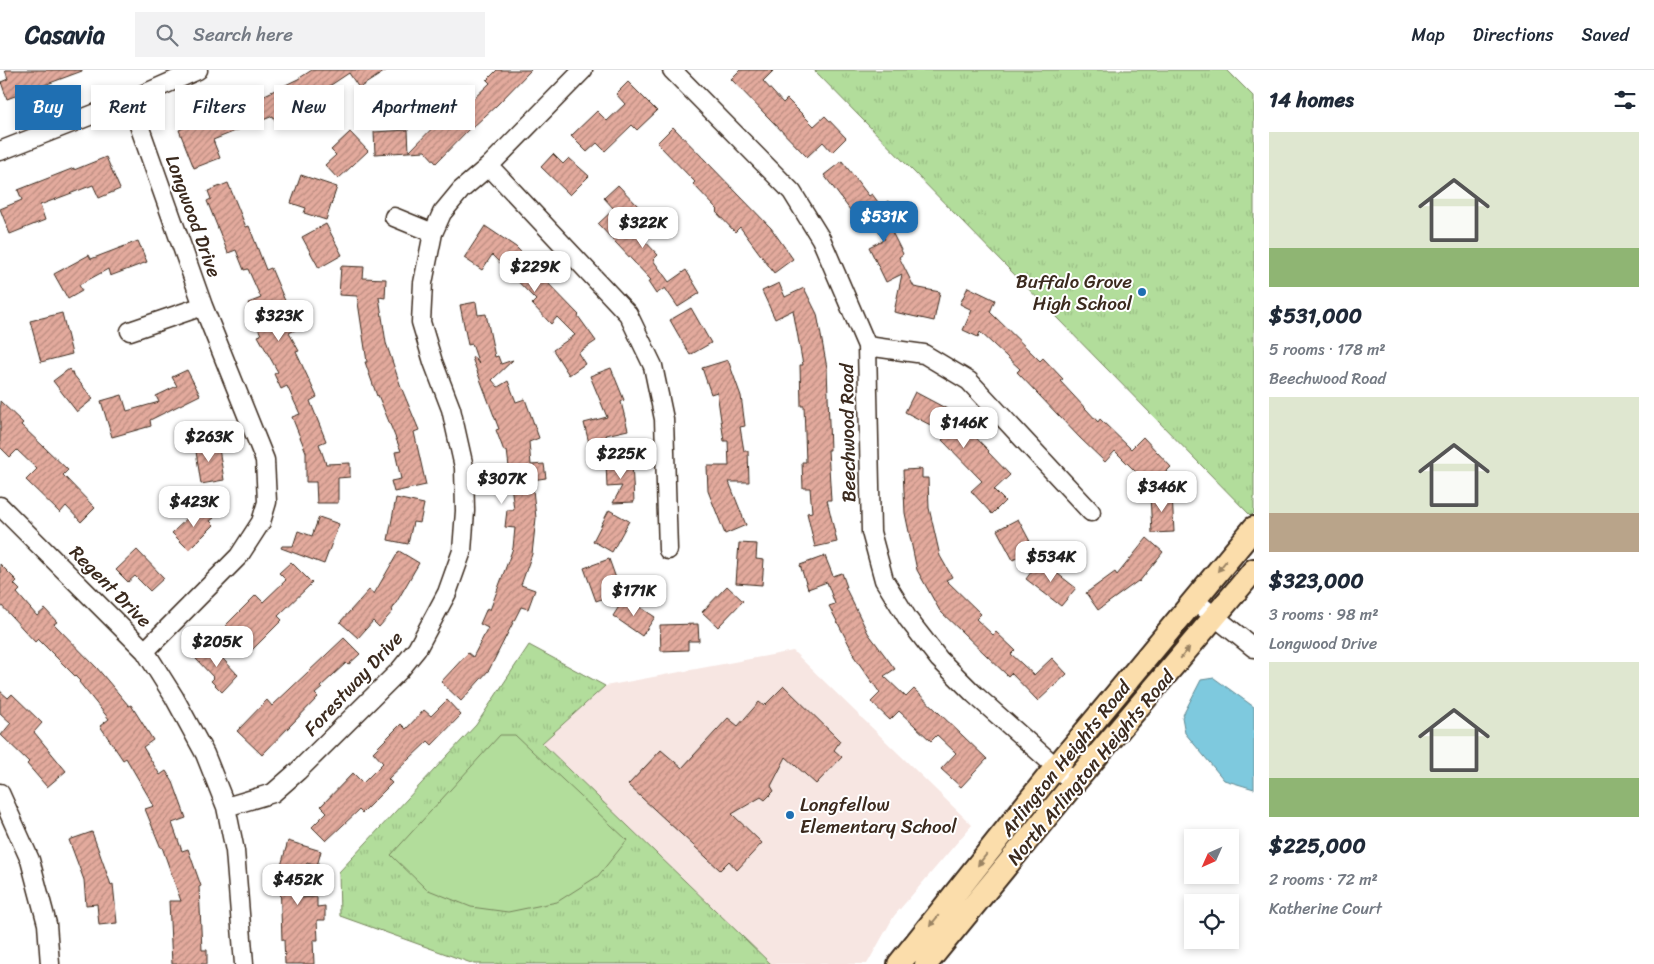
<!DOCTYPE html>
<html lang="en">
<head>
<meta charset="utf-8">
<style>
  :root { --surface:#fff; --page:#f2f2f3; --text:#1f2937; --muted:#747a83; --line:#e0e1e3; --accent:#1f6fb2 }
  body { margin:0; font-family:Sriracha,sans-serif; background:var(--page); color:var(--text); height:100vh; display:flex; flex-direction:column; font-size:19px; white-space:nowrap }
  * { box-sizing:border-box; margin:0 }
  p { font-size:16px; color:var(--muted) }
  .icon { flex:none; width:28px; height:28px; fill:none; stroke:currentColor; stroke-width:2; stroke-linecap:round; stroke-linejoin:round }
  .map { position:relative; flex:1; overflow:hidden }
  .panel { display:flex; flex-direction:column; background:var(--surface); width:400px }
  .panel>* { flex:none }
  .hud { position:absolute; left:15px; top:15px; width:475px; height:45px; display:flex; gap:10px }
  .needle { width:32px; rotate:225deg }
  .tools { position:absolute; left:1184px; top:759px; display:grid; gap:10px }
  .tools a { display:grid; place-items:center; width:55px; height:55px; border-radius:0px; background:var(--surface); box-shadow:0 2px 8px #0003; font-size:25px }
  .price { position:absolute; translate:-50% -42px; padding:0 11px; border-radius:10px; background:#fff; color:#222; font-size:16px; line-height:32px; filter:drop-shadow(0 1px 2px #0008) }
  .price::after { content:''; position:absolute; left:50%; top:30px; width:15px; height:11px; margin-left:-8px; background:inherit; clip-path:polygon(0 0,100% 0,50% 100%) }
  .price.on { background:var(--accent); color:#fff }
  ul { padding:0; list-style:none }
  li { display:grid; align-content:center; gap:10px; height:265px; padding:0 15px }
  li span { display:grid; place-items:center; height:155px; border-radius:0px; color:#555 }
  li>.icon { margin-inline-start:auto }
  span .icon { width:90px; height:90px; fill:#fffc; stroke-width:1 }
  li b { font-size:21px }
  h2 { display:flex; justify-content:space-between; align-items:center; height:60px; padding:0 15px; font-size:21px }
  .pill { padding:0 18px; border-radius:0px; background:var(--surface); box-shadow:0 2px 8px #0003; font-size:18px; line-height:45px }
  .pill.on { background:var(--accent); color:#fff }
  header { display:flex; align-items:center; gap:30px; box-sizing:border-box; height:70px; padding:0 25px; background:var(--surface); border-bottom:1px solid var(--line) }
  header strong { font-size:24px }
  nav { display:flex; gap:28px; margin-inline-start:auto; font-size:18px }
  .search { width:350px; height:45px; background:var(--page); display:flex; align-items:center; gap:12px; box-sizing:border-box; padding:0 18px; border-radius:0px; color:var(--muted); font-size:19px }
  main { display:flex; flex:1; min-height:0 }
  .map>svg:first-child { display:block }
  .built { fill:#f7e6e2 }
  .grass { fill:url(#grass-tufts); stroke:#76845c }
  .pitch { fill:#b2dd9b; stroke:#76845c }
  .water { fill:#7ec9de; stroke:#638991 }
  .building { fill:url(#building-hatch); stroke:#3b2a1e }
  .lines { fill:none; stroke-linecap:round; stroke-linejoin:round }
  .minor-casing { stroke:#3b2a1e; stroke-width:21 }
  .major-casing { stroke:#3b2a1e; stroke-width:26 }
  .minor { stroke:#fff; stroke-width:18 }
  .major { stroke:#fbddab; stroke-width:22 }
  .oneway { fill:#9b8464 }
  .poi-dot { fill:#1f6fb2; stroke:#fff; stroke-width:2 }
  .labels { text-anchor:middle; stroke-width:4; stroke-linejoin:round; paint-order:stroke }
  .street-label { font-size:19px; fill:#3b2a1e; stroke:#fff }
  .poi-label { font-size:19px; fill:#3b2a1e; stroke:#fff; text-anchor:end }
</style>
</head>
<body>
<header>
<strong>Casavia</strong>
<div class="search"><svg class="icon" aria-label="search" viewBox="0 0 24 24"><circle cx="10" cy="10" r="6"/><path d="M15 15l6 6"/></svg>Search here</div>
<nav><a>Map</a><a>Directions</a><a>Saved</a></nav>
</header>
<main>
<div class="map">
<svg width="1254" height="894" viewBox="0 0 1254 894">
  <defs>
    <pattern id="grass-tufts" width="24" height="20" patternUnits="userSpaceOnUse" patternTransform="scale(1.25)"><rect width="24" height="20" fill="#b2dd9b"/><path d="M3 7l-1-3M5 7V3M7 7l1-3M15 17l-1-3M17 17v-4M19 17l1-3" fill="none" stroke="#9abe85"/></pattern>
    <pattern id="building-hatch" width="6" height="6" patternUnits="userSpaceOnUse" patternTransform="scale(1.25)"><rect width="6" height="6" fill="#e3aa9d"/><path d="M-1 1l2-2M0 6l6-6M5 7l2-2" fill="none" stroke="#b98b7f"/></pattern>
  </defs>
  <rect width="100%" height="100%" fill="#fff"/>
  <filter id="ink" filterUnits="userSpaceOnUse"><feTurbulence type="fractalNoise" baseFrequency=".02" numOctaves="2"/><feDisplacementMap in="SourceGraphic" scale="10" xChannelSelector="R" yChannelSelector="G"/><feConvolveMatrix kernelMatrix="1 2 1 2 8 2 1 2 1" color-interpolation-filters="sRGB"/></filter>
  <g filter="url(#ink)">
    <path class="built" d="M793,581L972,755L894,846L867,894H771L542,673L605,616Z"/>
    <path class="grass" d="M814,0H1227L1254,27V443L1251,446Z
      M529,575L605,616L542,673L771,894H474L340,846L339,802L476,655Z"/>
    <path class="pitch" d="M500,665H515L627,770L598,806L557,832L508,842L471,837L426,819L391,785Z"/>
    <path class="water" d="M1214,608L1254,637V719L1224,710L1185,663L1182,647L1201,610Z"/>
    <path class="building" d="M5,0H82V1L7,29L1,12L8,9Z
      M312,0H387L359,18L349,3L298,37L287,42L291,50L278,56L273,46L213,70L220,88L194,98L179,60L245,32L246,34L298,9Z
      M497,0H531L497,35L472,58L471,57L436,93L425,81L375,84L374,62L408,60L409,82L446,44L452,49L490,13L487,10Z
      M740,0H774L763,11L783,33L787,29L814,56L825,46L846,68L832,82L823,72L807,87L731,9Z
      M628,12L657,41L637,60L632,55L605,81L597,73L587,82L571,66L597,41L607,51L625,34L616,24Z
      M673,57L771,158L793,189L774,203L740,157L735,162L716,142L718,140L693,114L695,112L657,73Z
      M350,62L368,81L338,109L325,95L336,85L331,80Z
      M553,84L563,94L569,88L589,106L570,125L541,97Z
      M106,87L120,119L99,128L93,115L40,135L45,150L10,164L0,139L22,130L18,120L74,98V100Z
      M842,91L869,126L872,124L881,136L888,131L902,148L890,158L903,184L899,187L914,217L940,222L934,251L894,242L902,204L886,212L869,177L885,169L867,146L859,152L824,105Z
      M301,105L337,117L326,150L304,143L306,138L291,133Z
      M228,113L246,157L249,156L266,200L271,198L297,259L289,263L299,281L296,282L317,327L310,331L326,371L319,374L326,394L350,393V407L338,408V433H317L316,412H306V382L292,347L300,344L287,316L281,319L274,304L278,302L258,266L261,265L248,233L261,228L248,199L244,200L236,180L228,183L207,131L211,129L208,121Z
      M618,115L639,137L625,150L658,185L653,190L669,212L686,200L700,223L678,237L665,218L656,224L648,212L651,210L598,154L614,139L604,128Z
      M326,154L342,185L319,198L302,167Z
      M485,156L516,177L544,206L543,208L579,245L578,246L596,271L578,283L585,294L569,305L553,280L575,265L557,247L551,254L532,234L536,230L492,185L482,200L464,188Z
      M138,171L147,192L110,206L108,199L79,215L82,221L68,229L54,204L89,185L91,189Z
      M341,196L364,197L363,208L386,209L385,228L379,227L386,273L401,317L419,360L414,362L426,415L394,422L391,411L401,409L395,382L401,381L378,325L377,326L365,292H367L357,226L339,225Z
      M779,213L785,227L804,218L817,244L827,298L830,380H828L831,430H827L837,472L815,477L807,443L812,442L810,418H803L802,392H806L804,336H801L800,295H803L793,240L775,249L762,221Z
      M968,217L995,230L990,242L1040,291L1043,288L1063,309L1060,311L1098,352L1100,349L1131,379L1143,367L1171,397L1151,417L1115,381L1105,392L1080,368L1017,302L1020,299L980,262L978,267L963,260L972,240L960,234Z
      M476,232L478,245L486,244L495,287L498,286L501,294L513,290L492,310L498,317L508,311L516,332L525,329L539,368L529,372L531,395L544,394L546,408L532,410L536,448L532,484L521,515L535,520L528,539L521,537L489,600L461,631L441,612L468,583L473,587L488,558L480,554L487,538L490,540L513,478L515,458L505,457L507,440H514L507,380L504,381L496,360L499,359L472,288L474,287L479,294L472,274L468,275L460,235Z
      M691,238L711,273L690,285L670,250Z
      M62,243L72,284L41,292L30,251Z
      M728,290L741,326L745,356L740,357L744,381H748L749,412H729L746,455L725,464L708,421L707,396H729L728,371H724L717,322L711,324L702,298Z
      M611,298L624,330L621,332L628,360L606,365L609,377L591,381L584,353L607,347L590,306Z
      M69,299L93,329L77,342L53,311Z
      M187,300L200,325L150,350L151,356L112,367L101,331L122,325L127,341L159,332L156,326L177,316L172,307Z
      M915,322L949,340L989,381L988,382L1010,405L994,420L1005,431L992,444L971,421L982,411L942,370L948,364L905,342Z
      M0,331L23,353L21,355L68,400L63,405L95,438L81,452L66,436L60,443L26,410L37,399L17,380L10,387L0,377Z
      M218,372L224,410L201,414L195,375Z
      M632,391L634,432L613,433L622,416L607,417L606,392Z
      M922,399V408H928L929,438L940,486L952,507L946,510L981,544L976,549L993,565L996,562L1015,580L1011,584L1034,605L1052,588L1067,604L1038,631L1011,603L1008,606L940,541L917,500L905,443L903,400Z
      M1172,424L1174,462L1152,463L1150,425Z
      M396,428L424,434L420,453L413,452L408,474L388,470Z
      M201,435L214,448L210,451L214,455L189,480L172,463Z
      M609,440L629,451L612,482L593,471Z
      M319,447L339,454L324,494L281,478L282,476H293L298,461L312,466Z
      M1018,449L1034,479L1013,490L997,460Z
      M1147,468L1163,482L1139,512L1138,511L1098,540L1086,523L1115,502L1117,505Z
      M739,473L757,474L756,489L764,490L762,515L736,513Z
      M137,480L164,508L150,521L135,506L128,512L116,500Z
      M399,481L419,493L392,540L393,541L379,557L373,551L358,568L340,552L369,520L374,524Z
      M825,486L833,506L842,503L847,517H845L868,563L895,599L884,606L906,627L914,619L987,689L961,717L941,699L956,683L937,665L931,671L899,641L890,650L871,632L880,623L853,585L854,584L829,536L835,534L827,512L808,519L800,495Z
      M609,489L621,522L596,531L584,498Z
      M1040,490L1076,518L1061,536L1026,509Z
      M291,492L312,513L278,546L282,550L252,580L226,555L256,525L263,532L286,510L279,503Z
      M0,494L17,511L14,514L20,520L17,523L37,546L45,539L57,552L54,554L97,598L129,636L131,635L153,670L143,677L160,705L166,701L173,712L186,748L172,753L182,781L188,779L201,816L199,817L202,880H207V894H172L169,831H181L162,777L161,778L145,739L154,736L126,688L123,690L100,656L109,649L79,612L80,611L38,569L35,572L0,534Z
      M727,516L743,531L718,557L702,542Z
      M625,527L655,547L642,566L613,546Z
      M698,554L699,571H688V580L661,581L660,555Z
      M344,568L360,584L348,595L346,593L320,617L322,618L315,624L318,627L262,685L237,661L267,630L272,636Z
      M210,575L238,605L222,622L211,611L214,608L196,589Z
      M784,616L840,671L834,680L842,687L816,714L786,687L771,716L774,721L765,730L761,727L732,744L762,773L737,800L729,791L720,800L628,715L661,680L682,698L728,648L738,656L759,632L764,636Z
      M0,621L8,628L12,624L42,653L34,662L66,701L47,717L27,694L29,692L1,665L11,653L0,643Z
      M447,630L461,645L432,675L428,671L388,709L392,713L362,743L359,740L326,771L312,757L327,742L321,736L353,703L363,713L383,693L373,682L401,654L406,659L424,640L431,646Z
      M92,762L111,815L113,814L117,853L99,855L97,834L86,835L84,810L69,770Z
      M288,771L321,781L317,796L307,793L297,828L317,827V837L325,836V850H317L318,870H313L314,894H285L284,870H282L280,810H277Z"/>
    <g class="lines">
      <g class="minor-casing">
        <path id="minor" d="M672,0L792,122L821,169L867,276L871,462L884,510L908,549L939,589L974,624L1074,713
          M130,30L203,236L265,390L267,432L261,452L239,486L145,581
          M0,81L130,30L198,0
          M489,96L628,244L653,296L664,349L668,480
          M394,147L433,163
          M130,261L203,236
          M867,276L924,284L969,311L1091,442
          M0,436L145,581L174,627L205,684L226,737L235,781L244,894
          M1194,530L1254,578
          M0,723L30,790L47,854L50,894
          M226,737L273,723L298,701L399,601L417,579L447,523L462,481L465,441L464,397L451,339L433,292L421,252L423,213L433,163L442,143L461,120L489,96L583,0"/>
      </g>
      <g class="major-casing">
        <path id="major" d="M899,894L1056,697L1254,458
          M926,894L1074,713L1254,500"/>
      </g>
      <use href="#minor" class="minor"/>
      <use href="#major" class="major"/>
    </g>
    <defs><path id="oneway-solid" d="M-6-.8H1V-3.2L6.5 0L1 3.2V.8H-6Z" transform="scale(1.25)"/></defs>
    <g class="oneway">
      <use href="#oneway-solid" transform="translate(1222 496) rotate(129)"/>
      <use href="#oneway-solid" transform="translate(1185 583) rotate(-50)"/>
      <use href="#oneway-solid" transform="translate(982 790) rotate(128)"/>
      <use href="#oneway-solid" transform="translate(934 851) rotate(129)"/>
    </g>
  </g>
  <g class="poi-dot">
    <circle cx="1142" cy="222" r="5"/>
    <circle cx="790" cy="745" r="5"/>
  </g>
  <g class="labels">
    <g class="street-label">
      <text transform="translate(194 146) rotate(70)" y="7">Longwood Drive</text>
      <text transform="translate(847 363) rotate(-91)" y="7">Beechwood Road</text>
      <text transform="translate(111 516) rotate(45)" y="7">Regent Drive</text>
      <text transform="translate(353 613) rotate(-47)" y="7">Forestway Drive</text>
      <text transform="translate(1065 688) rotate(-51)" y="7">Arlington Heights Road</text>
      <text transform="translate(1090 697) rotate(-50)" y="7">North Arlington Heights Road</text>
    </g>
    <g class="poi-label">
      <text x="1132" y="218">Buffalo Grove<tspan x="1132" dy="22">High School</tspan></text>
      <text x="800" y="741" text-anchor="start">Longfellow<tspan x="800" dy="22">Elementary School</tspan></text>
    </g>
  </g>
</svg>
<div class="tools">
<a><svg class="needle" viewBox="-14 -14 28 28"><path d="M0-13l5 13h-10z" fill="#e53935"/><path d="M0 13l5-13h-10z" fill="#747a83"/></svg></a>
<a><svg class="icon" aria-label="locate" viewBox="0 0 24 24"><circle cx="12" cy="12" r="6"/><path d="M12 2v4M12 18v4M2 12h4M18 12h4"/></svg></a>
</div>
<b class="price on" style="left:884px;top:173px">$531K</b>
<b class="price" style="left:643px;top:179px">$322K</b>
<b class="price" style="left:535px;top:223px">$229K</b>
<b class="price" style="left:279px;top:272px">$323K</b>
<b class="price" style="left:964px;top:379px">$146K</b>
<b class="price" style="left:209px;top:393px">$263K</b>
<b class="price" style="left:621px;top:410px">$225K</b>
<b class="price" style="left:502px;top:435px">$307K</b>
<b class="price" style="left:1162px;top:443px">$346K</b>
<b class="price" style="left:194px;top:458px">$423K</b>
<b class="price" style="left:1051px;top:513px">$534K</b>
<b class="price" style="left:634px;top:547px">$171K</b>
<b class="price" style="left:217px;top:598px">$205K</b>
<b class="price" style="left:298px;top:836px">$452K</b>
<div class="hud">
<a class="pill on">Buy</a>
<a class="pill">Rent</a>
<a class="pill">Filters</a>
<a class="pill">New</a>
<a class="pill">Apartment</a>
</div>
</div>
<section class="panel">
<h2>14 homes<svg class="icon" aria-label="filters" viewBox="0 0 24 24"><path d="M4 7h16M4 17h16"/><circle cx="9" cy="7" r="2"/><circle cx="15" cy="17" r="2"/></svg></h2>
<ul>
<li><span style="background:linear-gradient(#dfe7d0 75%,#8fb573 0)"><svg class="icon" aria-label="home" viewBox="0 0 24 24"><path d="M3 11l9-7 9 7M6 9v11h12V9"/></svg></span><div><b>$531,000</b><p>5 rooms · 178 m²</p><p>Beechwood Road</p></div></li>
<li><span style="background:linear-gradient(#dfe7d0 75%,#b9a48a 0)"><svg class="icon" aria-label="home" viewBox="0 0 24 24"><path d="M3 11l9-7 9 7M6 9v11h12V9"/></svg></span><div><b>$323,000</b><p>3 rooms · 98 m²</p><p>Longwood Drive</p></div></li>
<li><span style="background:linear-gradient(#dfe7d0 75%,#8fb573 0)"><svg class="icon" aria-label="home" viewBox="0 0 24 24"><path d="M3 11l9-7 9 7M6 9v11h12V9"/></svg></span><div><b>$225,000</b><p>2 rooms · 72 m²</p><p>Katherine Court</p></div></li>
</ul>
</section>
</main>
</body>
</html>
